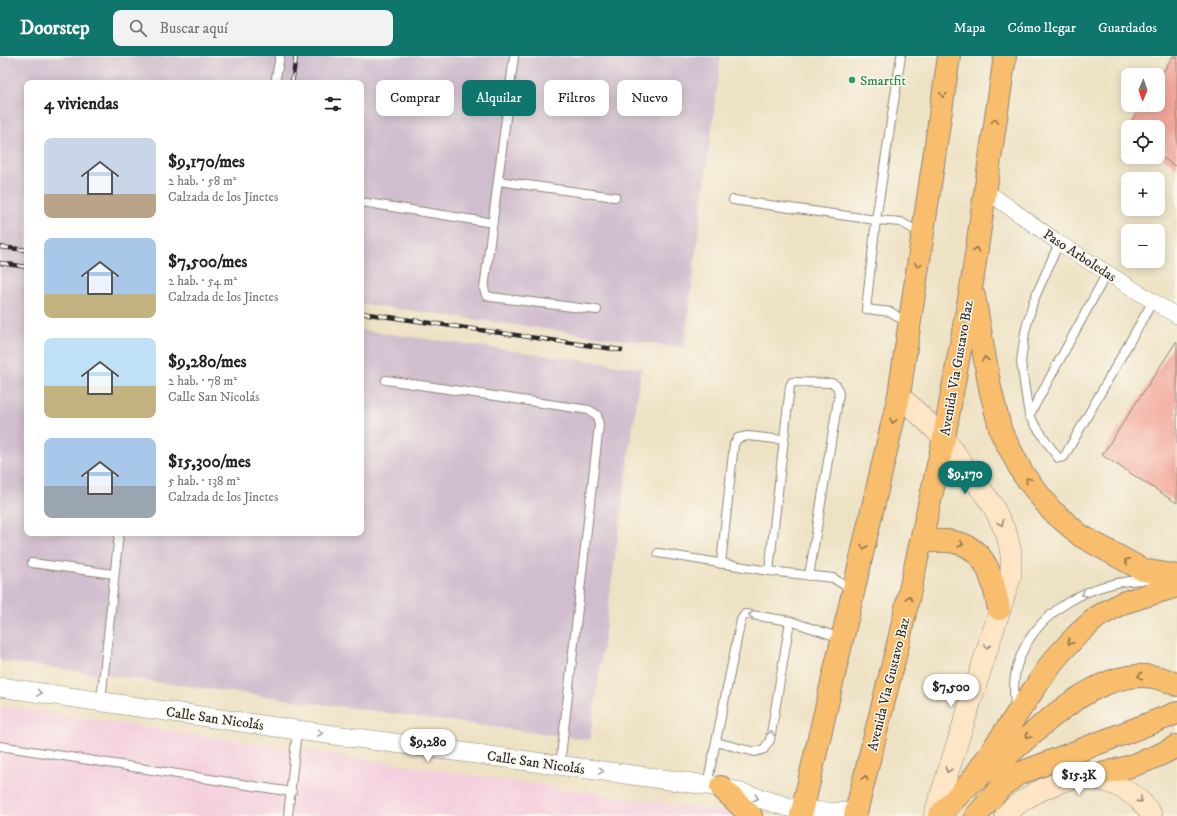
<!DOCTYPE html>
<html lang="es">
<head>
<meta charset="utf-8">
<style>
  :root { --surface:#fff; --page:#f2f2f2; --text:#222; --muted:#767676; --accent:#0f766e }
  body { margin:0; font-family:"IM FELL DW Pica",serif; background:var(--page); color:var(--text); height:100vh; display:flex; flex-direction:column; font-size:15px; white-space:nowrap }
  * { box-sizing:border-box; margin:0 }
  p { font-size:13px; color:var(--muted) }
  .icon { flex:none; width:22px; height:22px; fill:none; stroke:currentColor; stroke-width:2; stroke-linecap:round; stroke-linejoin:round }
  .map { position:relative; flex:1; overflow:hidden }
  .panel { position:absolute; left:24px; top:24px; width:340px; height:456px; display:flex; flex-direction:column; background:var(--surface); border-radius:8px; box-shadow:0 2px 10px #0003 }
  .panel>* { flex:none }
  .hud { position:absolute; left:376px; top:24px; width:380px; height:36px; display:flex; gap:8px }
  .needle { width:26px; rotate:182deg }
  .controls { position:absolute; left:1121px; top:12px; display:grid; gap:8px }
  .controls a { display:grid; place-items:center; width:44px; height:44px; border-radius:8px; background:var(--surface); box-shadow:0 2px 10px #0003; font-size:20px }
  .price { position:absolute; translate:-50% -34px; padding:0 9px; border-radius:14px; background:#fff; color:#222; font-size:13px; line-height:26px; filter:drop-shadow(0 1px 2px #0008) }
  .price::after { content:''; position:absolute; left:50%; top:24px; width:12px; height:9px; margin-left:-6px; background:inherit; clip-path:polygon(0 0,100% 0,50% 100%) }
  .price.selected { background:var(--accent); color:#fff }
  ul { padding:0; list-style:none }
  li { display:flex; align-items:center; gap:12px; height:100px; padding:0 20px }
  li span { display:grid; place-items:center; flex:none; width:112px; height:80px; border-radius:8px; color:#555 }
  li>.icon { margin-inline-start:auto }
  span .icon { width:48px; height:48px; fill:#fffc; stroke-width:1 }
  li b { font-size:17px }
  h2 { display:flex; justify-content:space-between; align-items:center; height:48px; padding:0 20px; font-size:17px }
  .chip { padding:0 14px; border-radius:8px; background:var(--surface); box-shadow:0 2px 10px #0003; font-size:14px; line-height:36px }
  .chip.selected { background:var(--accent); color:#fff }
  header { display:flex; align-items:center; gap:24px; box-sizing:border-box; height:56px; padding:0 20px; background:var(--accent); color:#fff }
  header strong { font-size:19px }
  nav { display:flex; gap:22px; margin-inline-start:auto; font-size:14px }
  .search { width:280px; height:36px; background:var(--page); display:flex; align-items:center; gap:10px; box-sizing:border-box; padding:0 14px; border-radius:8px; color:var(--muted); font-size:15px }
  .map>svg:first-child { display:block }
  .built { fill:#f4cfde }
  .industrial { fill:#d0bdce }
  .building { fill:#f2a598 }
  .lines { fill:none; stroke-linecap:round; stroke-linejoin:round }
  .service-casing { stroke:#8c8678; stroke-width:10 }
  .minor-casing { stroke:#8c8678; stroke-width:16 }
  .tertiary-casing { stroke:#8c8678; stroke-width:20 }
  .secondary-casing { stroke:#8c8678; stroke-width:22 }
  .primary-casing { stroke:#8c8678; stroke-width:24 }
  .motorway-casing { stroke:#8c8678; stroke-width:24 }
  .service { stroke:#fff; stroke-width:8 }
  .minor { stroke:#fff; stroke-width:15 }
  .tertiary { stroke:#fff; stroke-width:19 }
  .secondary { stroke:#fde5c5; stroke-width:21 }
  .primary { stroke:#f9be6d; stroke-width:22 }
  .motorway { stroke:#f9be6d; stroke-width:22 }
  .rail-casing { stroke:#2b2b2b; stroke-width:4.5 }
  .rail { stroke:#fbf7ec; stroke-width:3; stroke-dasharray:9; stroke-linecap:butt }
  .oneway { stroke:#92744c }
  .oneway2 { stroke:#948878 }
  .oneway3 { stroke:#a0a0a0 }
  .leisure-dot { fill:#2e9e5b; stroke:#fbf7ec; stroke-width:1.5 }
  .labels { text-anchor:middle; stroke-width:3; stroke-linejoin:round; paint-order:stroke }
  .leisure-label { font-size:14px; fill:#27864d; stroke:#fbf7ec; text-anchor:start }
  .street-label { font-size:14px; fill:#2b2b2b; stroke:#fbf7ec }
</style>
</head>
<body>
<header>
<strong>Doorstep</strong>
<div class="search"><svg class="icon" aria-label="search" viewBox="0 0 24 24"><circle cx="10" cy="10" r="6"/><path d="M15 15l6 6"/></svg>Buscar aquí</div>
<nav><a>Mapa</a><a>Cómo llegar</a><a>Guardados</a></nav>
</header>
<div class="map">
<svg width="1177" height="760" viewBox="0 0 1177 760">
  <rect width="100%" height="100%" fill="#fbf7ec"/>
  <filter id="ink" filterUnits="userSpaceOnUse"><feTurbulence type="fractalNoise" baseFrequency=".025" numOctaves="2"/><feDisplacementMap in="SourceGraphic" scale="8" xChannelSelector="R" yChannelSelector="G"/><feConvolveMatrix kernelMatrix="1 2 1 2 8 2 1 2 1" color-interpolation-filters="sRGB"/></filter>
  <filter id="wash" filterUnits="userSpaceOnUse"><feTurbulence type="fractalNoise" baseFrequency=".012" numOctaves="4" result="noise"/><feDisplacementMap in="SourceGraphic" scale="16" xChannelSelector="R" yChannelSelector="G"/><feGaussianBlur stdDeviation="0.9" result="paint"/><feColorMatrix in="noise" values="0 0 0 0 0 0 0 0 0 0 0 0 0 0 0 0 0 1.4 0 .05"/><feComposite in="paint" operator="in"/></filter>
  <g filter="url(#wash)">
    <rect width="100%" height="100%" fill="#eee2c4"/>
    <path class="built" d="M0,650L751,760H0Z"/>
    <path class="industrial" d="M0,0H721L684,292L361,248V27H27V477H361V274L641,312L590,684L0,605Z"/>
    <g id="blocks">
      <path class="building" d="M1173,0H1177V111L1158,99V71H1128V80L1124,77L1142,49H1158V24Z
        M1176,286L1177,287V447L1102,399Z"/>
    </g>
  </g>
  <g filter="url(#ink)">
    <use href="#blocks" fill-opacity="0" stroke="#8c8678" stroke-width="1"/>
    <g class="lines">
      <g class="service-casing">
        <path id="service" d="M514,0L484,233L486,239L491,241L597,254
          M275,27L280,0
          M498,125L615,141
          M733,144L876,164L901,0
          M361,146L493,167
          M1059,187L1033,246L1025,276L1021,306L1029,360L1058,402L1064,401L1153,245
          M908,268L891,256L866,253L876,164L901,166L922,178
          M386,324L589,354L597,359L599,369L560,709
          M1029,360L1107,217
          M658,497L769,515L833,522L853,535
          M32,507L114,518
          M721,508L734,388L738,382L748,380L784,384
          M769,515L790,330L792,326L832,327L837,330L839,338L809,520
          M101,645L119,477
          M1015,652C1014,638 1013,624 1017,610C1034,554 1093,524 1148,524
          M716,686L755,696L764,693L770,684L790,565
          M0,690L292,736
          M707,729L741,564L745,558L790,565L841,582
          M288,760L297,674"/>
      </g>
      <g class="minor-casing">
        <path id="minor" d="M985,134L1059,187L1177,260"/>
      </g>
      <g class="tertiary-casing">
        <path id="tertiary" d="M0,631L297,674L707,729L721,731L802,755L856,757"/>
      </g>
      <g class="secondary-casing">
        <path id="secondary" d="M899,339L944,382L993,450L1007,479L1011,498V519L934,760
          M1005,760C1021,741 1065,719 1089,722C1115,725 1139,738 1152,760"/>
      </g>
      <g class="primary-casing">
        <path id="primary" d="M974,240L990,332L1001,376L1023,418L1051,454L1081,480L1143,514L1177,520
          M922,485C932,485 944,484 954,486C988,492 993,525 999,553
          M1088,721C1120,714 1149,706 1177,690
          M968,730L1053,605L1076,580L1097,561L1122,547L1177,530
          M721,731L751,760
          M801,760L899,339L949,0
          M855,760L898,588L944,382L972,226L1005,0
          M939,760C948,750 958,739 968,729C980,719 994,710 1007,700C1049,663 1116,595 1177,629"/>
      </g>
      <g class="motorway-casing">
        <path id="motorway" d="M976,760L1002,730L1018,718L1177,657"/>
      </g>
      <use href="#service" class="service"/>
      <use href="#minor" class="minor"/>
      <use href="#tertiary" class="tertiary"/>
      <use href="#secondary" class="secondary"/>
      <use href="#primary" class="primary"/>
      <use href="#motorway" class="motorway"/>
      <g class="rail-casing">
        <path id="rail" d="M292,27L296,0
          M0,191L27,194
          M0,207L27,211
          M361,257L621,294"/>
      </g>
      <use href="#rail" class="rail"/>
    </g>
    <defs><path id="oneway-chevron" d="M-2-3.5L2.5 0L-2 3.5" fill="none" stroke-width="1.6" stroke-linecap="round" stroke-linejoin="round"/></defs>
    <g class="oneway">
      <use href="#oneway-chevron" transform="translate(943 39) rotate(98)"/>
      <use href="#oneway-chevron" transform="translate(995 65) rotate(-82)"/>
      <use href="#oneway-chevron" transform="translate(976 194) rotate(-81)"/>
      <use href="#oneway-chevron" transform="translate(918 209) rotate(98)"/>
      <use href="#oneway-chevron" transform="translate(985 303) rotate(-100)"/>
      <use href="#oneway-chevron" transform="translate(893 365) rotate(103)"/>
      <use href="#oneway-chevron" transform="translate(1028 424) rotate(-127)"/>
      <use href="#oneway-chevron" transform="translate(961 488) rotate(16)"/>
      <use href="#oneway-chevron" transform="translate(864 491) rotate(103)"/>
      <use href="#oneway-chevron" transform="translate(1127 505) rotate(-153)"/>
      <use href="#oneway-chevron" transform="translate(909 542) rotate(-77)"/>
      <use href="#oneway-chevron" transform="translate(1070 586) rotate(132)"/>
      <use href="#oneway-chevron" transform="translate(1140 620) rotate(176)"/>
      <use href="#oneway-chevron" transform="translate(1028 680) rotate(138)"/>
      <use href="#oneway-chevron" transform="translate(865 722) rotate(-76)"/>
    </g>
    <g class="oneway2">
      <use href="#oneway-chevron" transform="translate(1001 467) rotate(66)"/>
      <use href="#oneway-chevron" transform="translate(987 590) rotate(107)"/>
      <use href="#oneway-chevron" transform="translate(948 714) rotate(107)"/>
      <use href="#oneway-chevron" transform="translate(1140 744) rotate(41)"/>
    </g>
    <g class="oneway3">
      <use href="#oneway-chevron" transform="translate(1084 538) rotate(156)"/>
      <use href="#oneway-chevron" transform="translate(751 559) rotate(-175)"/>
      <use href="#oneway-chevron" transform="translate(39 637) rotate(8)"/>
      <use href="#oneway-chevron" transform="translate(320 677) rotate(8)"/>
      <use href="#oneway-chevron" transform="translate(771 677) rotate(-80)"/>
      <use href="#oneway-chevron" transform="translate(601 715) rotate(8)"/>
      <use href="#oneway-chevron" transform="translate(756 742) rotate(17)"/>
    </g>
  </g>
  <circle class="leisure-dot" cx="852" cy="24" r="4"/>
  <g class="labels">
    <g class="leisure-label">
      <text x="860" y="29">Smartfit</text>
    </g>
    <g class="street-label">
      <text transform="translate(1080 199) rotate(33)" y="5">Paso Arboledas</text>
      <text transform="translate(956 312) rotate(-80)" y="5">Avenida Via Gustavo Baz</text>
      <text transform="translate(888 628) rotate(-76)" y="5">Avenida Via Gustavo Baz</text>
      <text transform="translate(215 662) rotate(8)" y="5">Calle San Nicolás</text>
      <text transform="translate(536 706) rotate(8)" y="5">Calle San Nicolás</text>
    </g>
  </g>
</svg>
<div class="controls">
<a><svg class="needle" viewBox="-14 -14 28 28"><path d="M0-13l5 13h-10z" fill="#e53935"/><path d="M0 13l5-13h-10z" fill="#767676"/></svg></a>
<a><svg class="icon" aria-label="locate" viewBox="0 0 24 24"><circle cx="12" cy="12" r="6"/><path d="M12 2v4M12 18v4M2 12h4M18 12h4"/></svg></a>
<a>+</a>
<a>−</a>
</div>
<b class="price selected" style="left:965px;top:439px">$9,170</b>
<b class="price" style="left:951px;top:652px">$7,500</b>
<b class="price" style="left:428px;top:707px">$9,280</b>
<b class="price" style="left:1079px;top:740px">$15.3K</b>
<div class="hud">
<a class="chip">Comprar</a>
<a class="chip selected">Alquilar</a>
<a class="chip">Filtros</a>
<a class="chip">Nuevo</a>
</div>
<section class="panel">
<h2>4 viviendas<svg class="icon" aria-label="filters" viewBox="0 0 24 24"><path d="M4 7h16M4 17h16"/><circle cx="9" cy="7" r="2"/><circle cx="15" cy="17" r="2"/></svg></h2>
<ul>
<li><span style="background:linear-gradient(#c9d6e8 70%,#b9a48a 0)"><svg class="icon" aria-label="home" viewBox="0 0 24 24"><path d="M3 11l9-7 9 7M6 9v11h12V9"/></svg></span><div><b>$9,170/mes</b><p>2 hab. · 58 m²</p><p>Calzada de los Jinetes</p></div></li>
<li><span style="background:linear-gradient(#a9c7e8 70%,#c2b280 0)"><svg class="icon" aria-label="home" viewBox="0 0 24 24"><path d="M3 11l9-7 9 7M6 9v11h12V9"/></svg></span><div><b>$7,500/mes</b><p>2 hab. · 54 m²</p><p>Calzada de los Jinetes</p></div></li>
<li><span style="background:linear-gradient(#bfe0f5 60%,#c2b280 0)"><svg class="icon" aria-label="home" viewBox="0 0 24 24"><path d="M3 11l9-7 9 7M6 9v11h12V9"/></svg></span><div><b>$9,280/mes</b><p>2 hab. · 78 m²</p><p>Calle San Nicolás</p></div></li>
<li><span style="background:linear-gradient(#a9c7e8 60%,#9aa5b1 0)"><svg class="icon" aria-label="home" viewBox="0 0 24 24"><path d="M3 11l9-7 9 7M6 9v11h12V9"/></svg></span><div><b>$15,300/mes</b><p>5 hab. · 138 m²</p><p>Calzada de los Jinetes</p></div></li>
</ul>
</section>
</div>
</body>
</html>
